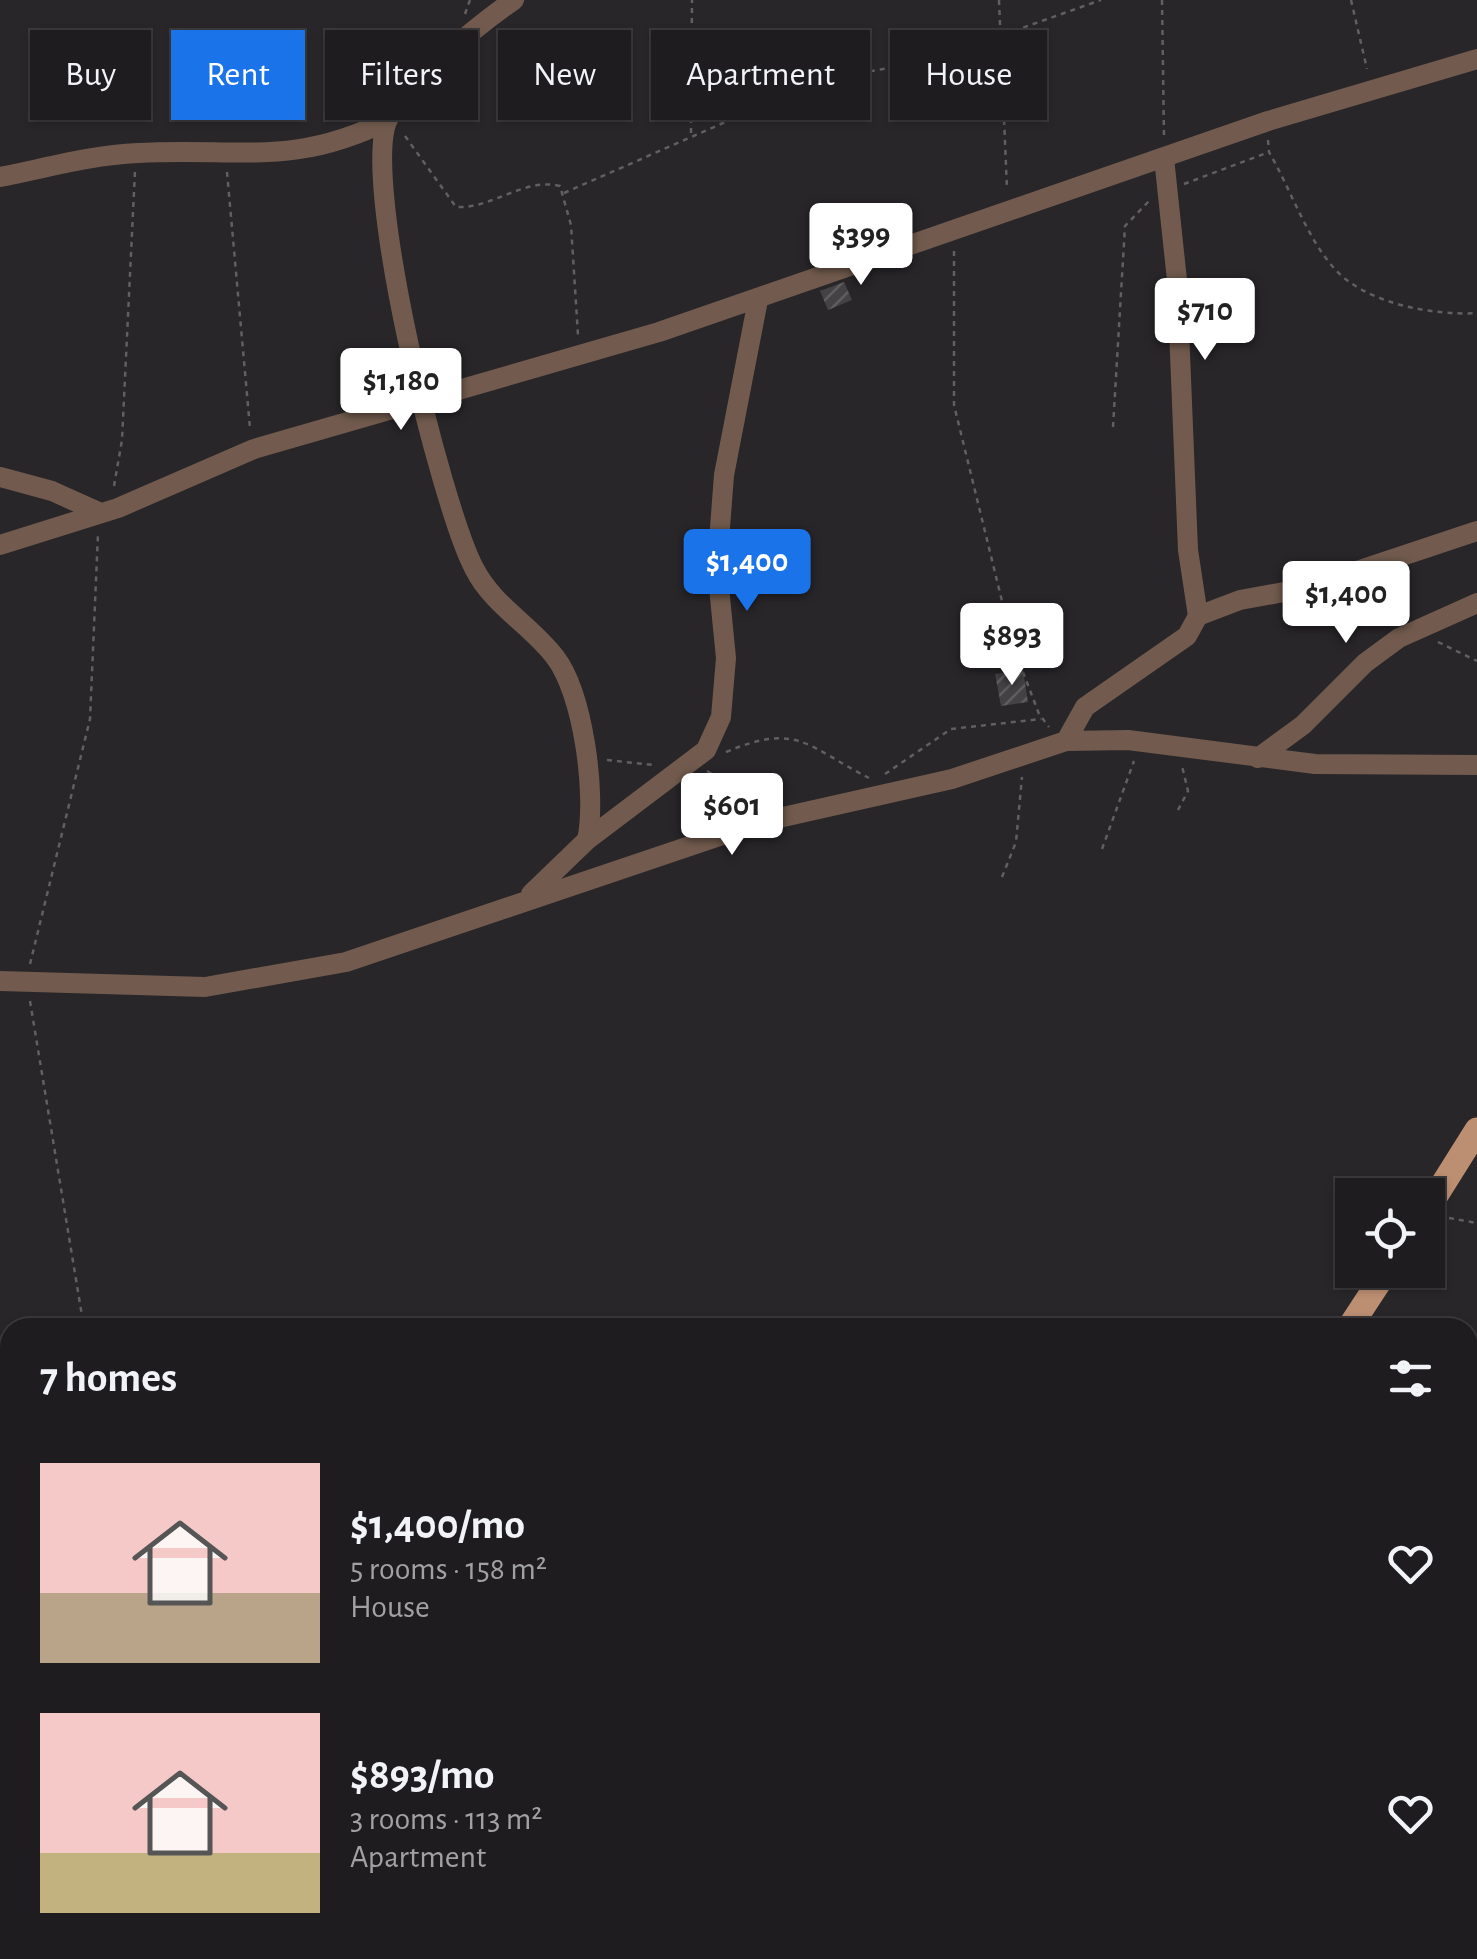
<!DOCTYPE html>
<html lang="en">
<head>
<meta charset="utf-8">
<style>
  :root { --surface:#1e1c1f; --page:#262528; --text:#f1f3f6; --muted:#a1a1a4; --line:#3c3a3d; --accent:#1a73e8 }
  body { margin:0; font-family:"Alegreya Sans",sans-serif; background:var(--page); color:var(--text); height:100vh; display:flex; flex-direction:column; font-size:38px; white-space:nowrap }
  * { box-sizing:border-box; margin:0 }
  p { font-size:32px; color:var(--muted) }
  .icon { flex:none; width:55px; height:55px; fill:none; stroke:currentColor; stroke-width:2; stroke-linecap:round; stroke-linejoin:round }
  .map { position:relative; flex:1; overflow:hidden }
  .drawer { position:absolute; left:0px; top:1318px; width:1478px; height:642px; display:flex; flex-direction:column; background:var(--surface); border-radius:30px 30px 0 0; box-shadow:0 2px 8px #0004,0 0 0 2px var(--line) }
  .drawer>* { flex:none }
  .top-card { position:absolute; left:30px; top:30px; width:1418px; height:90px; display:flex; gap:20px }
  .tools { position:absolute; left:1335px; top:1178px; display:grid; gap:20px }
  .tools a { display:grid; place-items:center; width:110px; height:110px; border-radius:0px; background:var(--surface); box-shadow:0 2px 8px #0004,0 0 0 2px var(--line); font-size:50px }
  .price { position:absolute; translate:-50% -85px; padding:0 22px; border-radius:10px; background:#fff; color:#222; font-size:32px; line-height:65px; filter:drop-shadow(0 2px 5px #0008) }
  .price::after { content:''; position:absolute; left:50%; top:60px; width:30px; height:22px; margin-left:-15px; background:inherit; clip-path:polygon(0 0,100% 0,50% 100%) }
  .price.selected { background:var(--accent); color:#fff }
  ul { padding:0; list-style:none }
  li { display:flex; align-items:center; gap:30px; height:250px; padding:0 40px }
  li span { display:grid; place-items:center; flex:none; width:280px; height:200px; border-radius:0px; color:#555 }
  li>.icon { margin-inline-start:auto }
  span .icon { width:120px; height:120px; fill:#fffc; stroke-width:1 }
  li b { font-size:42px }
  h2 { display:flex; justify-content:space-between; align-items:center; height:120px; padding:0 40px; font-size:42px }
  .pill { padding:0 35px; border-radius:0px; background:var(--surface); box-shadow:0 2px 8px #0004,0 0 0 2px var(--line); font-size:35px; line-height:90px }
  .pill.selected { background:var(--accent); color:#fff }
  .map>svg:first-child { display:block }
  .building { fill:url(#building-hatch) }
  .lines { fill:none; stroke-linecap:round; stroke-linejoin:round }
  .path { stroke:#615f61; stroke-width:2.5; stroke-dasharray:5 5; stroke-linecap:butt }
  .minor { stroke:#725b4e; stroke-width:20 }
  .primary { stroke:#bc8e72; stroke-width:25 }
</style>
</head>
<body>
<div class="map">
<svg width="1477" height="1959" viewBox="0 0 1477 1959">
  <defs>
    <pattern id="building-hatch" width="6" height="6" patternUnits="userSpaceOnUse" patternTransform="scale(2.5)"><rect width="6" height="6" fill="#444245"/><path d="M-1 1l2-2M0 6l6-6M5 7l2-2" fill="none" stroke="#5f5d5f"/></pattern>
  </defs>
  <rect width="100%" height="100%" fill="#282629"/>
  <path class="building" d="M844,282L852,300L828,310L820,291Z
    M1023,670L1028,702L1001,706L995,674Z"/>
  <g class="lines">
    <path class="path" d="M999,0L1007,189
      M1162,0L1164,137
      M1351,0L1367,69
      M465,14L470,0
      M691,133L692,0
      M405,136L456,207C492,209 525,177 560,186L571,225L578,335
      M1268,140L1269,152C1290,188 1306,236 1333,267C1363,303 1433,316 1477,313
      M227,172L250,428
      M1184,184L1269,152
      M564,193L798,90L853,74L926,62L1101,0
      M954,251V405L1013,646L1039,714L1049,727
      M1113,427L1125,226L1150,200
      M114,486L122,440L135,171
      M1438,642L1477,661
      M726,752C798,722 806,746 869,778
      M607,760L653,765
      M707,771L760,803
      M885,774L951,729L1041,719
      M1178,810L1188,791L1182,766
      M1102,849L1134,761
      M1002,877L1016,842L1022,777
      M30,964L90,719L98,534
      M30,1001L84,1328
      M1449,1218L1477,1223
      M939,1327L975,1323L1014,1328
      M1468,1563L1477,1561
      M329,1950L345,1959
      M554,1950L570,1959
      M67,1959L68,1950
      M477,1959L490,1950"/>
    <path class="minor" d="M514,0C481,23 406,83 388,119C360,178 441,505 474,568C493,606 531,625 555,657C583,693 597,795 587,840L531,894
      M0,177C46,168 91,155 138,153C236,147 293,168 388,120
      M0,477L52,491L101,513
      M0,545L118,508L254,449L659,332L1268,121L1477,59
      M1198,616L1240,600L1306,588L1477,531
      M1066,741L1085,707L1187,636L1198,616L1188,550L1177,280L1164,158
      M1258,758L1303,725L1365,663L1399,638L1477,603
      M587,840L706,750L721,717L726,658L717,567L724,475L758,300
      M0,981L205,987L346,962L761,822L952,779L1066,741L1128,740L1315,764L1477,765
      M1468,1407L1477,1408"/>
    <path class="primary" d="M1428,1208L1477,1130
      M1349,1328L1387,1270
      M945,1959L951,1950"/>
  </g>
</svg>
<div class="tools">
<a><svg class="icon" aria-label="locate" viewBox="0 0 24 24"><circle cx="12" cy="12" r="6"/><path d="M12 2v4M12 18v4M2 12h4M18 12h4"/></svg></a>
</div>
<b class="price" style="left:861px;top:288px">$399</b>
<b class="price" style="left:1205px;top:363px">$710</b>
<b class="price" style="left:401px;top:433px">$1,180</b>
<b class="price selected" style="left:747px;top:614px">$1,400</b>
<b class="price" style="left:1346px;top:646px">$1,400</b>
<b class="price" style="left:1012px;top:688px">$893</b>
<b class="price" style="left:732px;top:858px">$601</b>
<div class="top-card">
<a class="pill">Buy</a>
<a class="pill selected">Rent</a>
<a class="pill">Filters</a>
<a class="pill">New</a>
<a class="pill">Apartment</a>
<a class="pill">House</a>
</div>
<section class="drawer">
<h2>7 homes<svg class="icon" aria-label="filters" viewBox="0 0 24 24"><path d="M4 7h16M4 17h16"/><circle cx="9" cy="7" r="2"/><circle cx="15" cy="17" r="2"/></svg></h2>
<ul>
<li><span style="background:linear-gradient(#f6c9c9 65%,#b9a48a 0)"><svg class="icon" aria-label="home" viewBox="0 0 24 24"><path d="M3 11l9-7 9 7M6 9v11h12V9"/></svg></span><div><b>$1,400/mo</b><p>5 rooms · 158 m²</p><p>House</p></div><svg class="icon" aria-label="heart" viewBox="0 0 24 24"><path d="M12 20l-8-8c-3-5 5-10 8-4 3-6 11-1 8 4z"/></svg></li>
<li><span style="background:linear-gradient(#f6c9c9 70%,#c2b280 0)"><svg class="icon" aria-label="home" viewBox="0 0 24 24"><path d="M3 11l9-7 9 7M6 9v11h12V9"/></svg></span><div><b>$893/mo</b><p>3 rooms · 113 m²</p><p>Apartment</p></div><svg class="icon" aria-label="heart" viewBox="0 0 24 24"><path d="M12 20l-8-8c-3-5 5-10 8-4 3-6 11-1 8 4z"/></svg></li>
</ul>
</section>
</div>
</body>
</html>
